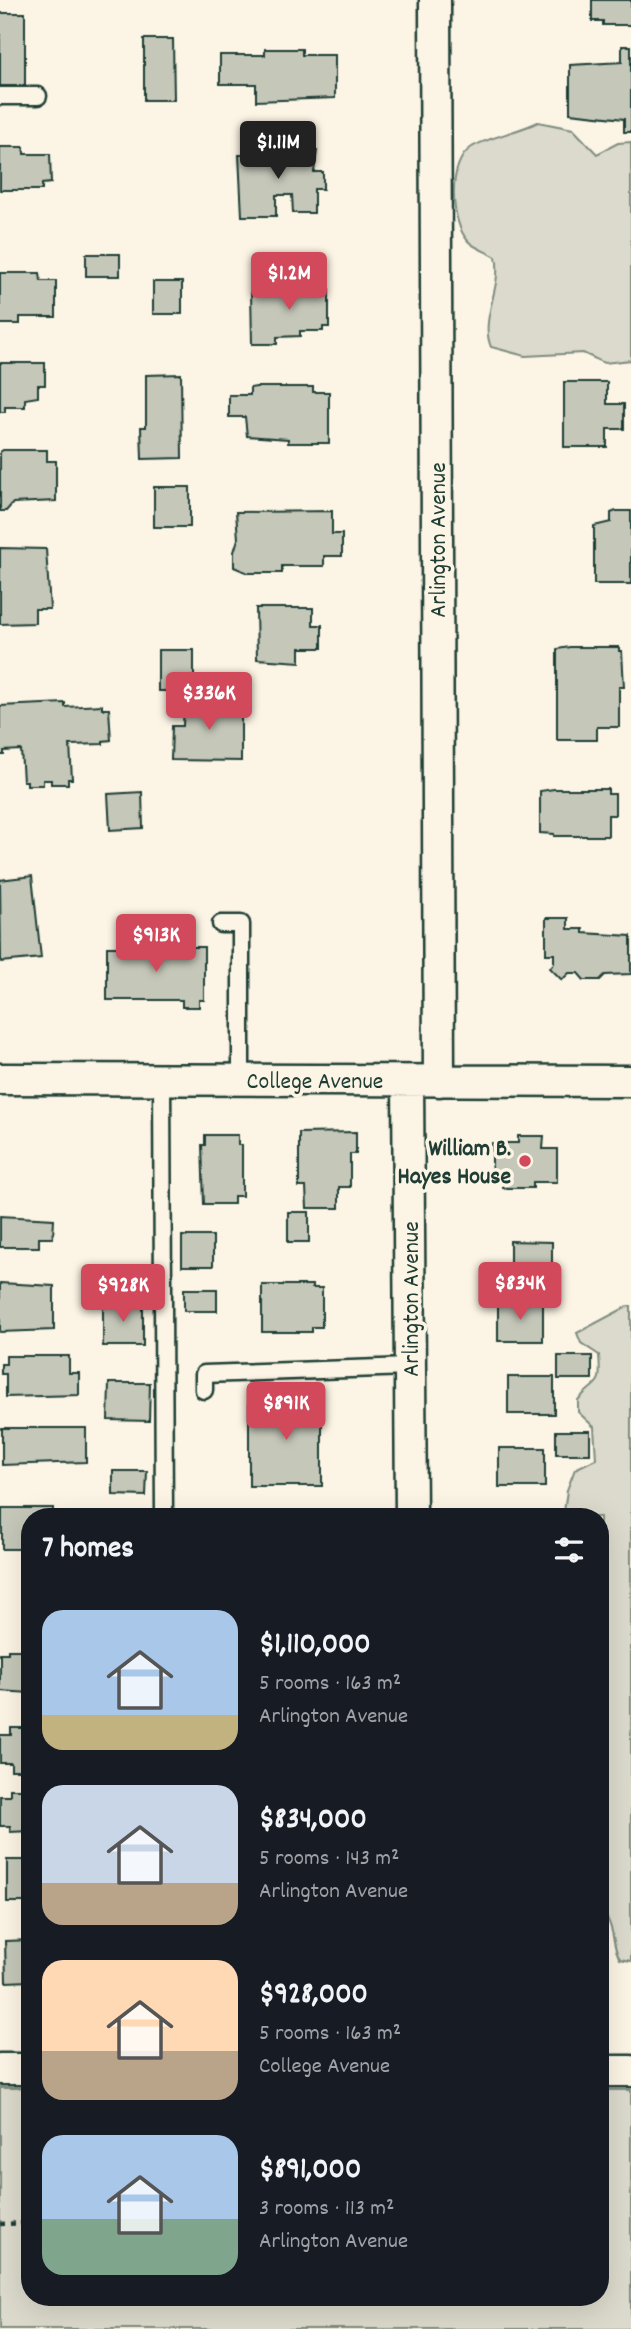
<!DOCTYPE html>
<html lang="en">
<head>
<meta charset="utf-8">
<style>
  :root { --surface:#171b24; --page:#20242c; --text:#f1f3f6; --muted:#9ea1a6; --accent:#d1495b }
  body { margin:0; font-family:Dekko,sans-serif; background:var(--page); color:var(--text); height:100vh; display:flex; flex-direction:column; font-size:26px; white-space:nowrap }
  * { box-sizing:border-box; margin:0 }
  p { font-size:23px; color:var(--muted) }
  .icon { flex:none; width:38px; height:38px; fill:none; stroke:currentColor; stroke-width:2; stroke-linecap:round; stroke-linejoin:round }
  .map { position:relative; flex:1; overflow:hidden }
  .details { position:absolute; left:21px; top:1508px; width:588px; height:798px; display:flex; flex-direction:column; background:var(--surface); border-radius:28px; box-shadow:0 7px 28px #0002 }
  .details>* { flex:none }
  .price { position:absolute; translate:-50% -60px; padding:0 16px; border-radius:7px; background:var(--accent); color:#fff; font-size:23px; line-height:46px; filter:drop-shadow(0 2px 4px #0008) }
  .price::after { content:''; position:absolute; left:50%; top:42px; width:21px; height:16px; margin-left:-10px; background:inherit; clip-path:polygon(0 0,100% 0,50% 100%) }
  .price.on { background:#222; color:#fff }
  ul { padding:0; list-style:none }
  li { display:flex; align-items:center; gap:21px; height:175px; padding:0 21px }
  li span { display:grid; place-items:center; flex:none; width:196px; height:140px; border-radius:21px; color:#555 }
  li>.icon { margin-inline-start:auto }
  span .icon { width:84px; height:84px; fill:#fffc; stroke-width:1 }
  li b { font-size:30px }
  h2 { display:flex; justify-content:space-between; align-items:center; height:84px; padding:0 21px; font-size:30px }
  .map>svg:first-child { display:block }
  .green { fill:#dcdacc; stroke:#7e8c80; stroke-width:2 }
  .building { fill:#c5c7b9; stroke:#1f3d34; stroke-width:2 }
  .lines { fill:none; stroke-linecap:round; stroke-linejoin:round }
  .lane-casing { stroke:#1f3d34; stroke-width:21 }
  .street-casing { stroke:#1f3d34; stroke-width:35 }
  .path { stroke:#1f3d34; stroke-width:4.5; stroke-dasharray:5 5; stroke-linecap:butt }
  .lane { stroke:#fcf5e5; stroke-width:16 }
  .street { stroke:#fcf5e5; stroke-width:30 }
  .poi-dot { fill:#d1495b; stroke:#fcf5e5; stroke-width:2.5 }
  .labels { text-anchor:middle; stroke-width:7; stroke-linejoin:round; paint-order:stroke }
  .street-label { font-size:24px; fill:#1f3d34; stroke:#fcf5e5 }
  .poi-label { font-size:24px; font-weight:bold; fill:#1f3d34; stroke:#fcf5e5; text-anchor:end }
</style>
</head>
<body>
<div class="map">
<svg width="631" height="2329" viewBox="0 0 631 2329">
  <rect width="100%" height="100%" fill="#fcf5e5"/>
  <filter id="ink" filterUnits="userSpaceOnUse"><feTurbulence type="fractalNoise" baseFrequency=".0143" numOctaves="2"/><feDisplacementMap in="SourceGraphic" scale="14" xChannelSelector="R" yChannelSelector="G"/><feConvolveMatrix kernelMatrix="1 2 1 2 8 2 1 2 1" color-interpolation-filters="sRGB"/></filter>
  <g filter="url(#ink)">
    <path class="green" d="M538,122L573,129L597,154L618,143L631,142V360L604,363L583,353L525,356L491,347C479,319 503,287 496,257C488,252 474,248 468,241C450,221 447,162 472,147C489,137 518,132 538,122Z
      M628,1306H631V1961L620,1959C612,1946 615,1932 607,1918L600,1916V1783C610,1757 612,1736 600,1711V1517H569L564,1512L567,1490L575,1469L596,1459L594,1427L578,1412V1400C597,1378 602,1390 599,1355L581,1343L577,1333Z
      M0,2088H30V2298H600V2090H631V2329H0Z"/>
    <path class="building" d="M592,0H631V25H603V21H592Z
      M0,13H25V86H0Z
      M144,39H173L174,100H144Z
      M622,46H631V132H624V119L570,113V65L622,62Z
      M265,49H302V55H335V98L256,101V84H220V55H265Z
      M0,147H24V154H50L51,183L42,184V190H0Z
      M250,151H317L314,172H323V189H314V213H293L292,195H276V216H242L239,155H251Z
      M86,254H120V276H86Z
      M0,273H40L41,281H56V317H20V324H0Z
      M153,282H182V314H153Z
      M292,282L329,284V327H323V331H300V336L277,337V344H252L251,291L292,288Z
      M0,363H45V385H38V397L25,399V407H5V412H0Z
      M181,374L182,458L142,459L141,427H146V375Z
      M564,382H607V404H624V429H607V447H564Z
      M256,387H313V392H329V443H288V439L247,436L245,417H229V395H250V388Z
      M3,450H47V461H56V501L13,503L6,511H0V452Z
      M154,487H190V527H154Z
      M332,511V534H342V556H324V566H282V573H248L234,567V552L238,539L236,512Z
      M616,511H631V584H594V526L611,522V513Z
      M0,548L46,549L50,609H35V623L0,624Z
      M256,608H313V625H322V648H300V662L257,659Z
      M570,647H619V651H622L624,687H619V727H597V740H557V649Z
      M158,650H194V691H158Z
      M184,700H241V761L171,760L172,726H183Z
      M65,703V707L102,705V709H109L111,740L103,741V744L70,745L72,779H68V784H51V780H43V785H27V781H23L21,750L4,751V755H0V706Z
      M554,789H608V794H615V815H608V836H554V834L540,833V791Z
      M142,792L143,828L110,830L108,794Z
      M32,876L41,958L1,962L0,880Z
      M546,918H568V929H583V933L631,936V974L605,975L600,980H584L578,973H569L562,980L550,968L554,963V954H546Z
      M107,947H204V1000H199V1007H182V1000H107Z
      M356,1132V1154H350V1187H339V1208H307L306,1187H299V1133Z
      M205,1135H238V1145H242V1196H234V1204H204L202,1145H205Z
      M518,1136H544L543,1149H557V1182H533V1188H503V1173H492V1143H518Z
      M288,1212H309V1242H288Z
      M0,1216L54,1219L53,1238H39V1247H0Z
      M182,1236H213V1266H182Z
      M510,1241L552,1242V1273H510Z
      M0,1283L54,1286V1330L0,1332Z
      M262,1285H312V1288H322V1327H312V1332H262Z
      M184,1289H217V1311H184Z
      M103,1303H143V1346H103Z
      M498,1303H543V1341H498Z
      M6,1356H69V1373H79V1395L6,1397V1374H1V1364H6Z
      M558,1356H592V1379H558Z
      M508,1377H554V1414H508Z
      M109,1383H150L149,1421L108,1420Z
      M249,1397H322V1486H249Z
      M2,1428H86V1462L2,1465Z
      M556,1431H590V1454H556Z
      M499,1448H545V1487H499Z
      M113,1471H147L146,1496L113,1495Z
      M2,1508H53V1517H30V1549H2Z
      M8,1650H30V1693L0,1691V1653H8Z
      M11,1728H30V1770H11V1763H0V1735H11Z
      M10,1789H30V1831L10,1832V1826H0V1796H10Z
      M7,1860H30V1902H7Z
      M30,1940V1981L6,1982L5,1941Z"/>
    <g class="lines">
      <g class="lane-casing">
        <path id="lane" d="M0,96H38
          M221,924H241V1080
          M162,1080L164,1517
          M204,1390V1374L410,1367"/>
      </g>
      <g class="street-casing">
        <path id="street" d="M435,0L439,1081
          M0,1079L631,1081
          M408,1081L411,1517
          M0,2069H30
          M600,2071H631"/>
      </g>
      <path class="path" d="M0,2224L30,2223"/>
      <use href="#lane" class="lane"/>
      <use href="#street" class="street"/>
    </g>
  </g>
  <circle class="poi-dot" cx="525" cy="1161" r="7"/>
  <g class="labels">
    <g class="street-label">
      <text transform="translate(437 540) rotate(-90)" y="8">Arlington Avenue</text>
      <text x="315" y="1088">College Avenue</text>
      <text transform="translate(410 1299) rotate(-90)" y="8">Arlington Avenue</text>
    </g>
    <g class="poi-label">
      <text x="511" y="1155">William B.<tspan x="511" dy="28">Hayes House</tspan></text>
    </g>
  </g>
</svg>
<b class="price on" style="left:278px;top:181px">$1.11M</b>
<b class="price" style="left:289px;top:312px">$1.2M</b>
<b class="price" style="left:209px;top:732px">$336K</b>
<b class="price" style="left:156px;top:974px">$913K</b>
<b class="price" style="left:520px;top:1322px">$834K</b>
<b class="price" style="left:123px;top:1324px">$928K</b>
<b class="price" style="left:286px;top:1442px">$891K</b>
<section class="details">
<h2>7 homes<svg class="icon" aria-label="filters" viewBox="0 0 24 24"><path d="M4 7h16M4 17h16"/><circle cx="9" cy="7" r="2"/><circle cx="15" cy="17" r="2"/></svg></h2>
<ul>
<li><span style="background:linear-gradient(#a9c7e8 75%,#c2b280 0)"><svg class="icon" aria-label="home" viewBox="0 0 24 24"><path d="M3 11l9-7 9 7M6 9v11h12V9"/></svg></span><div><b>$1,110,000</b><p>5 rooms · 163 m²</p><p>Arlington Avenue</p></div></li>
<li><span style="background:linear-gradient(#c9d6e8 70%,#b9a48a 0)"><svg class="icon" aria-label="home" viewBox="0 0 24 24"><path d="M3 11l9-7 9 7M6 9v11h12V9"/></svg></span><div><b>$834,000</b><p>5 rooms · 143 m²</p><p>Arlington Avenue</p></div></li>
<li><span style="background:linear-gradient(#ffd9b3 65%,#b9a48a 0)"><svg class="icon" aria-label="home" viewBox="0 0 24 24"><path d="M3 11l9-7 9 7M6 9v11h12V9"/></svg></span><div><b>$928,000</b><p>5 rooms · 163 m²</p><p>College Avenue</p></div></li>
<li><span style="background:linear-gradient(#a9c7e8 60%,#7fa58c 0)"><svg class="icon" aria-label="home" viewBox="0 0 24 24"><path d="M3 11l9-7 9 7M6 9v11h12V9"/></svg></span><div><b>$891,000</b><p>3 rooms · 113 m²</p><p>Arlington Avenue</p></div></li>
</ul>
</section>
</div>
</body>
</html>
